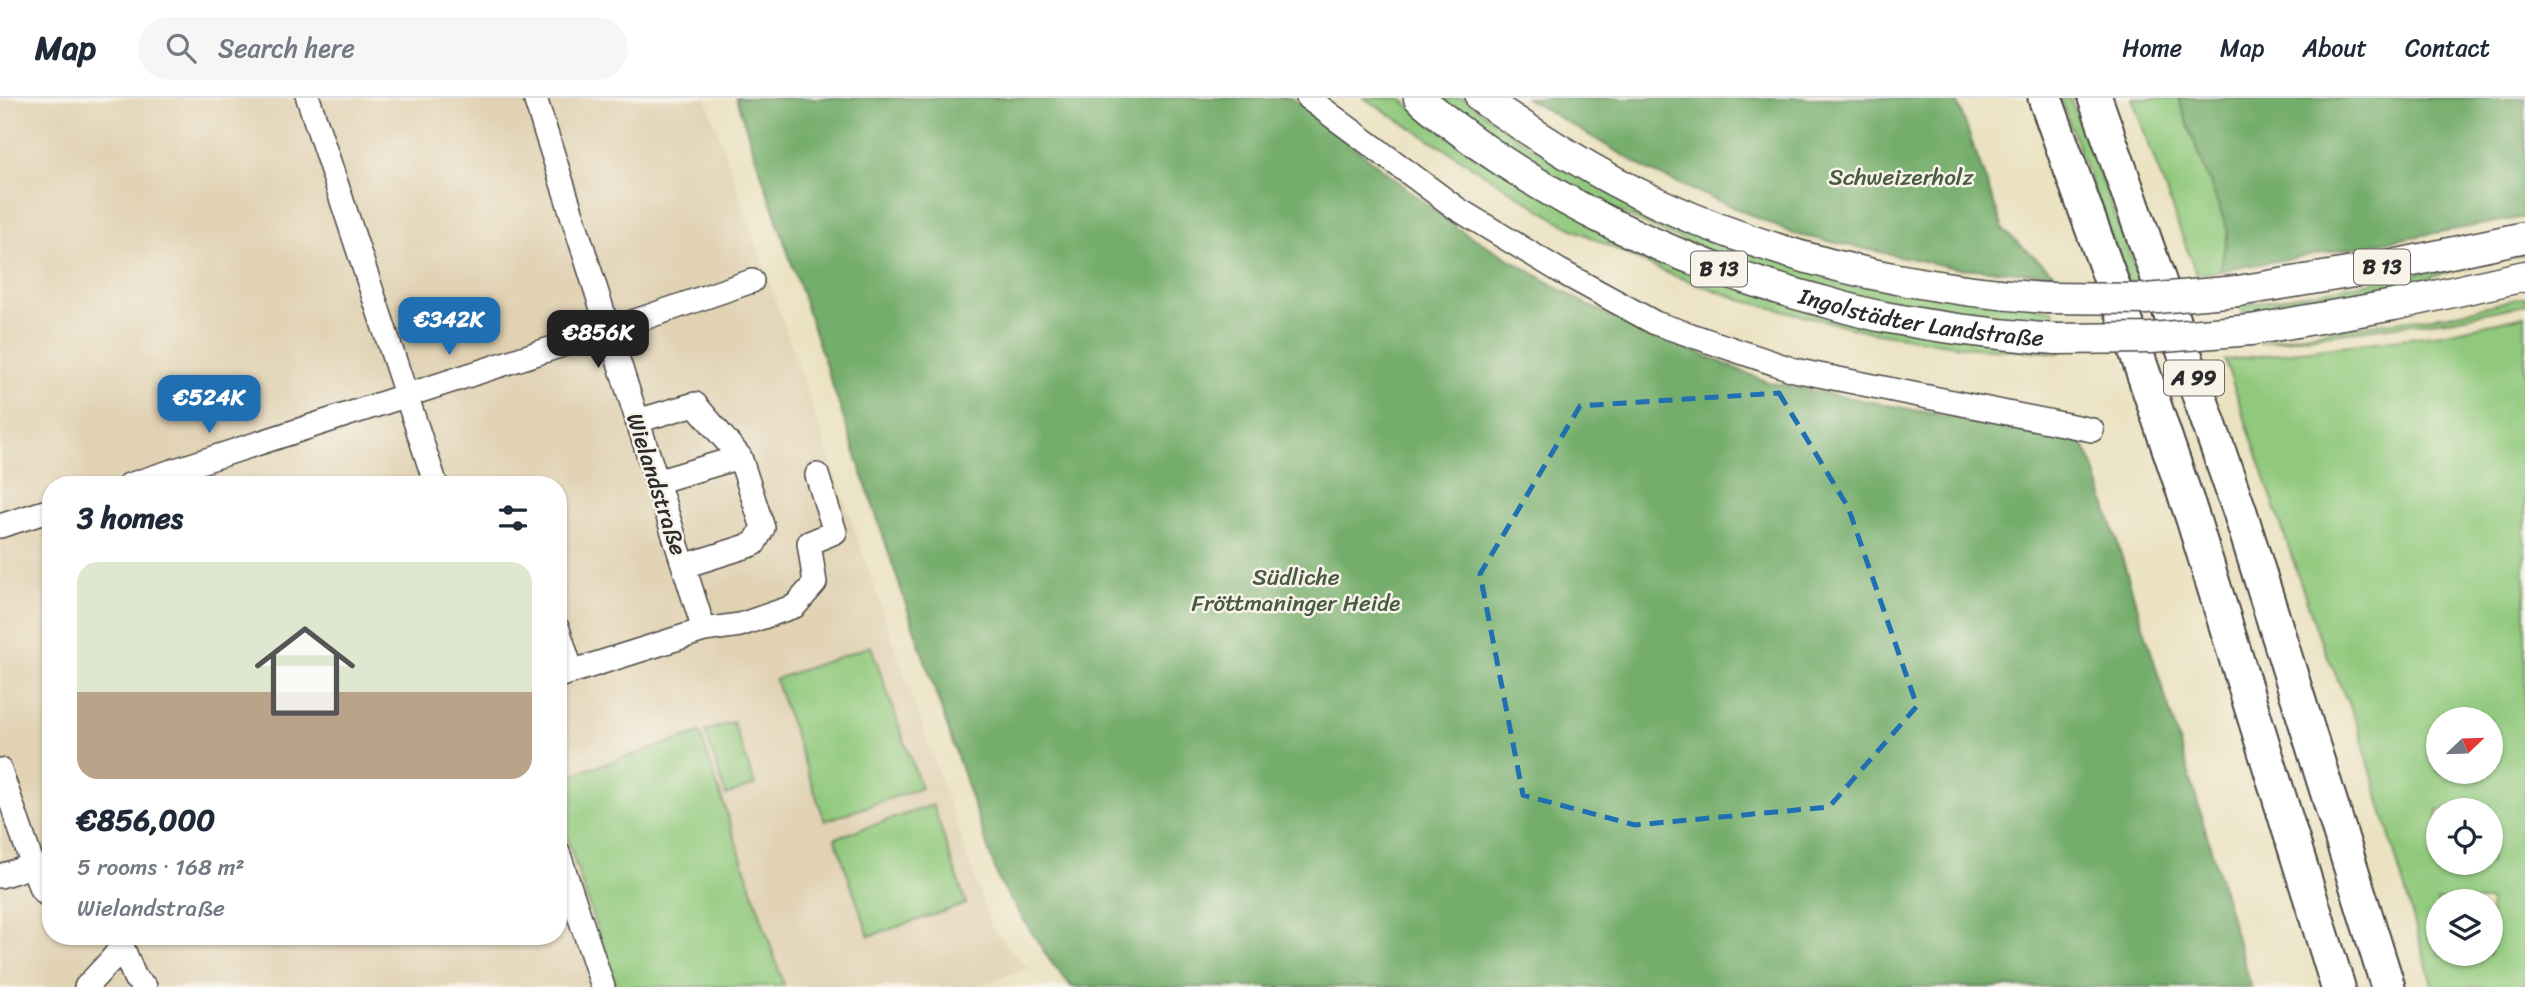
<!DOCTYPE html>
<html lang="en">
<head>
<meta charset="utf-8">
<style>
  :root { --surface:#fff; --page:#f6f6f7; --text:#1f2937; --muted:#747a83; --line:#e0e1e3; --accent:#1f6fb2 }
  body { margin:0; font-family:Sriracha,sans-serif; background:var(--page); color:var(--text); height:100vh; display:flex; flex-direction:column; font-size:26px; white-space:nowrap }
  * { box-sizing:border-box; margin:0 }
  p { font-size:23px; color:var(--muted) }
  .icon { flex:none; width:38px; height:38px; fill:none; stroke:currentColor; stroke-width:2; stroke-linecap:round; stroke-linejoin:round }
  .map { position:relative; flex:1; overflow:hidden }
  .sheet { position:absolute; left:42px; top:378px; width:525px; height:469px; display:flex; flex-direction:column; background:var(--surface); border-radius:28px; box-shadow:0 2px 5px #0004 }
  .sheet>* { flex:none }
  .needle { width:46px; rotate:67deg }
  .fabs { position:absolute; left:2426px; top:609px; display:grid; gap:14px }
  .fabs a { display:grid; place-items:center; width:77px; height:77px; border-radius:50%; background:var(--surface); box-shadow:0 2px 5px #0004; font-size:35px }
  .price { position:absolute; translate:-50% -60px; padding:0 16px; border-radius:14px; background:var(--accent); color:#fff; font-size:23px; line-height:46px; filter:drop-shadow(0 2px 4px #0008) }
  .price::after { content:''; position:absolute; left:50%; top:42px; width:21px; height:16px; margin-left:-10px; background:inherit; clip-path:polygon(0 0,100% 0,50% 100%) }
  .price.selected { background:#222; color:#fff }
  ul { padding:0; list-style:none }
  li { display:grid; align-content:center; gap:14px; height:371px; padding:0 35px }
  li+li { border-top:2px solid var(--line) }
  li span { display:grid; place-items:center; height:217px; border-radius:21px; color:#555 }
  li>.icon { margin-inline-start:auto }
  span .icon { width:126px; height:126px; fill:#fffc; stroke-width:1 }
  li b { font-size:30px }
  h2 { display:flex; justify-content:space-between; align-items:center; height:84px; padding:0 35px; font-size:30px }
  header { display:flex; align-items:center; gap:42px; box-sizing:border-box; height:98px; padding:0 35px; background:var(--surface); border-bottom:2px solid var(--line) }
  header strong { font-size:33px }
  nav { display:flex; gap:38px; margin-inline-start:auto; font-size:24px }
  .search { width:490px; height:63px; background:var(--page); display:flex; align-items:center; gap:18px; box-sizing:border-box; padding:0 24px; border-radius:38px; color:var(--muted); font-size:26px }
  .map>svg:first-child { display:block }
  .built { fill:#e1d2b4; fill-rule:evenodd }
  .green { fill:#90c97d; stroke:#5e7a54; stroke-width:2; fill-rule:evenodd }
  .forest { fill:#74ad6c; stroke:#506c4c; stroke-width:2 }
  .lines { fill:none; stroke-linecap:round; stroke-linejoin:round }
  .minor-casing { stroke:#484642; stroke-width:26 }
  .major-casing { stroke:#484642; stroke-width:33 }
  .highway-casing { stroke:#484642; stroke-width:37 }
  .minor { stroke:#fff; stroke-width:23 }
  .major { stroke:#fff; stroke-width:30 }
  .highway { stroke:#fff; stroke-width:33 }
  .major-bridge-casing { stroke:#484642; stroke-width:33; stroke-linecap:butt }
  .major-bridge { stroke:#fff; stroke-width:30 }
  .marked { fill:none; stroke:#1f6fb2; stroke-width:5; stroke-dasharray:14 9; stroke-linejoin:round }
  .labels { text-anchor:middle; stroke-width:5; stroke-linejoin:round; paint-order:stroke }
  .shield { fill:#f7f3e8; stroke:#686764; stroke-width:2 }
  .shield-label { font-size:21px; font-weight:bold; fill:#2b2b2b }
  .park-label { font-size:23px; fill:#495a44; stroke:#f7f3e8 }
  .street-label { font-size:23px; fill:#2b2b2b; stroke:#f7f3e8 }
</style>
</head>
<body>
<header>
<strong>Map</strong>
<div class="search"><svg class="icon" aria-label="search" viewBox="0 0 24 24"><circle cx="10" cy="10" r="6"/><path d="M15 15l6 6"/></svg>Search here</div>
<nav><a>Home</a><a>Map</a><a>About</a><a>Contact</a></nav>
</header>
<div class="map">
<svg width="2525" height="889" viewBox="0 0 2525 889">
  <rect width="100%" height="100%" fill="#f7f3e8"/>
  <filter id="ink" filterUnits="userSpaceOnUse"><feTurbulence type="fractalNoise" baseFrequency=".0143" numOctaves="2"/><feDisplacementMap in="SourceGraphic" scale="14" xChannelSelector="R" yChannelSelector="G"/><feConvolveMatrix kernelMatrix="1 2 1 2 8 2 1 2 1" color-interpolation-filters="sRGB"/></filter>
  <filter id="wash" filterUnits="userSpaceOnUse"><feTurbulence type="fractalNoise" baseFrequency=".00686" numOctaves="4" result="noise"/><feDisplacementMap in="SourceGraphic" scale="28" xChannelSelector="R" yChannelSelector="G"/><feGaussianBlur stdDeviation="1.57" result="paint"/><feColorMatrix in="noise" values="0 0 0 0 0 0 0 0 0 0 0 0 0 0 0 0 0 1.4 0 .05"/><feComposite in="paint" operator="in"/></filter>
  <g filter="url(#wash)">
    <rect width="100%" height="100%" fill="#ebe2c1"/>
    <path class="built" d="M0,0H706L991,828L1028,871L973,889H0ZM51,387H558V838H51Z"/>
    <path class="green" d="M1364,0H1400L1439,32L1674,167L2061,255L1973,250L1871,234L1748,204L1667,175L1567,128Z
      M1440,0H1464L1520,42L1620,98L2054,213L2055,225C2029,224 2002,223 1976,220C1813,201 1646,140 1509,51C1485,35 1463,17 1440,0Z
      M2060,0H2070L2140,183H2128Z
      M2132,0H2178L2228,133L2220,173L2196,176Z
      M2525,151V156L2438,176L2363,200L2246,219L2240,208L2411,177Z
      M2525,199V207L2454,221L2259,245L2337,231L2449,217Z
      M2525,218V889H2433L2358,628L2318,536L2225,262L2442,236ZM2438,621H2490V674H2438ZM2438,712H2490V765H2438ZM2490,803V856H2438V803Z
      M871,548L921,690L825,723L775,581Z
      M733,624L755,687L726,697L705,633Z
      M700,635L784,888L616,889L558,713V681Z
      M933,707L966,806L869,838L835,740Z"/>
    <path class="forest" d="M736,0H1292L1457,130L1589,208L1767,284L2082,344L2093,366L2190,679L2251,889H1072L1050,863L999,783Z
      M1526,0H1956L2004,133L2055,176L1956,170L1794,136L1650,73Z
      M2178,0H2525V119L2220,173L2228,133Z"/>
  </g>
  <g filter="url(#ink)">
    <g class="lines">
      <g class="minor-casing">
        <path id="minor" d="M308,0L436,387
          M535,0L704,532
          M1308,0L1456,110L1560,173L1655,225L1794,272L2092,332
          M637,323L695,306L740,359L656,384
          M129,387L609,232L752,183
          M0,428L51,412
          M684,468L754,446L763,430L740,359
          M558,531L572,574
          M558,578L704,532L740,527L795,508L815,485L809,445L835,434L817,377
          M0,672L41,791L51,800
          M558,754L603,889
          M0,778L32,768
          M118,838L135,880L145,889
          M86,889L112,861L122,848"/>
      </g>
      <g class="major-casing">
        <g id="major">
          <path id="s1" d="M1419,0C1533,98 1678,166 1822,203C1843,209 1863,215 1884,219C1941,230 1999,237 2057,241"/>
          <path d="M1481,0C1538,39 1597,77 1660,106C1782,162 1913,191 2046,200"/>
          <path d="M2238,193L2384,169L2525,139"/>
          <path d="M2251,232L2394,207L2525,178"/>
        </g>
      </g>
      <g class="highway-casing">
        <path id="highway" d="M2045,0L2125,221L2193,421L2338,889
          M2095,0L2240,414L2388,889"/>
      </g>
      <use href="#minor" class="minor"/>
      <use href="#major" class="major"/>
      <use href="#highway" class="highway"/>
      <g class="major-bridge-casing">
        <path id="major-bridge" d="M2046,200L2146,201L2238,193
          M2057,241L2151,240L2251,232"/>
      </g>
      <use href="#major-bridge" class="major-bridge"/>
    </g>
  </g>
  <path class="marked" d="M1779,295L1848,409L1917,608L1829,709L1635,727L1523,697L1480,476L1580,308Z"/>
  <g class="labels">
    <g class="shield">
      <rect x="2354" y="151.5" width="56" height="35" rx="5"/>
      <rect x="1691" y="153.5" width="56" height="35" rx="5"/>
      <rect x="2164" y="262.5" width="60" height="35" rx="5"/>
    </g>
    <g class="shield-label">
      <text x="2382" y="176">B 13</text>
      <text x="1719" y="178">B 13</text>
      <text x="2194" y="287">A 99</text>
    </g>
    <g class="park-label">
      <text x="1901" y="87">Schweizerholz</text>
      <text x="1296" y="487">Südliche<tspan x="1296" dy="26">Fröttmaninger Heide</tspan></text>
    </g>
    <g class="street-label">
      <text dy="8" stroke="none"><textPath href="#s1" startOffset="556">Ingolstädter Landstraße</textPath></text>
      <text transform="translate(657 386) rotate(72)" y="8">Wielandstraße</text>
    </g>
  </g>
</svg>
<div class="fabs">
<a><svg class="needle" viewBox="-14 -14 28 28"><path d="M0-13l5 13h-10z" fill="#e53935"/><path d="M0 13l5-13h-10z" fill="#747a83"/></svg></a>
<a><svg class="icon" aria-label="locate" viewBox="0 0 24 24"><circle cx="12" cy="12" r="6"/><path d="M12 2v4M12 18v4M2 12h4M18 12h4"/></svg></a>
<a><svg class="icon" aria-label="layers" viewBox="0 0 24 24"><path d="M12 4l9 5-9 5-9-5zM3 14l9 5 9-5"/></svg></a>
</div>
<b class="price" style="left:449px;top:259px">€342K</b>
<b class="price selected" style="left:598px;top:272px">€856K</b>
<b class="price" style="left:209px;top:337px">€524K</b>
<section class="sheet">
<h2>3 homes<svg class="icon" aria-label="filters" viewBox="0 0 24 24"><path d="M4 7h16M4 17h16"/><circle cx="9" cy="7" r="2"/><circle cx="15" cy="17" r="2"/></svg></h2>
<ul>
<li><span style="background:linear-gradient(#dfe7d0 60%,#b9a48a 0)"><svg class="icon" aria-label="home" viewBox="0 0 24 24"><path d="M3 11l9-7 9 7M6 9v11h12V9"/></svg></span><div><b>€856,000</b><p>5 rooms · 168 m²</p><p>Wielandstraße</p></div></li>
</ul>
</section>
</div>
</body>
</html>
